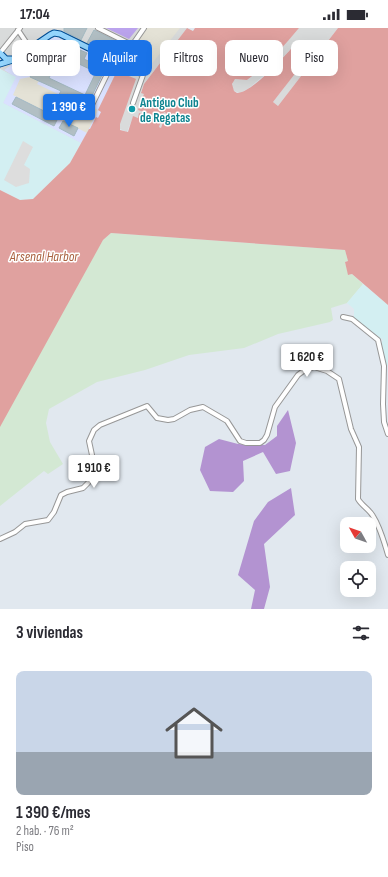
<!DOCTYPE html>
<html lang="es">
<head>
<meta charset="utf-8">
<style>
  :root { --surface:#fff; --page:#f2f2f3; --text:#2b2b33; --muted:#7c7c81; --line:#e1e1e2; --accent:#1a73e8 }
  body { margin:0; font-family:"Sofia Sans Condensed",sans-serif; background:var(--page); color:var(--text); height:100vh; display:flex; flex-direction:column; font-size:15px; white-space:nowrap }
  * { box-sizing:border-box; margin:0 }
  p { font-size:13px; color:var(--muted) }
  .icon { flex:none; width:22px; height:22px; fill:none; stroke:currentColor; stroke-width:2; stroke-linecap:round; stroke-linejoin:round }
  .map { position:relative; height:581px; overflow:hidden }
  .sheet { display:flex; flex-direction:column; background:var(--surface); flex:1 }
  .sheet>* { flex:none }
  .top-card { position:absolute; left:12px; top:12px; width:364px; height:36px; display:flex; gap:8px }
  .needle { width:26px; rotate:310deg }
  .fabs { position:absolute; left:340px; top:489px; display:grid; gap:8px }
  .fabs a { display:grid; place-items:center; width:36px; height:36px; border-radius:8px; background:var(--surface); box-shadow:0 4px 16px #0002; font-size:20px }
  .price { position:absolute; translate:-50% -34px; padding:0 9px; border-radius:4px; background:#fff; color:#222; font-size:13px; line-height:26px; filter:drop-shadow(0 1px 2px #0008) }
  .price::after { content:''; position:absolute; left:50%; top:24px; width:12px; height:9px; margin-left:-6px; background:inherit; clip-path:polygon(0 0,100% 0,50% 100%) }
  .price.selected { background:var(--accent); color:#fff }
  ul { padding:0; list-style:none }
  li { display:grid; align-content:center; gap:8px; height:212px; padding:0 16px }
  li+li { border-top:1px solid var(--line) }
  li span { display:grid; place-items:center; height:124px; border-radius:8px; color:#555 }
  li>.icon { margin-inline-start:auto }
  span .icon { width:72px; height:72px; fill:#fffc; stroke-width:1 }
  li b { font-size:17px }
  h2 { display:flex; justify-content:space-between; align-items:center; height:48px; padding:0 16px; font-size:17px }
  .tag { padding:0 14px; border-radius:8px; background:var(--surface); box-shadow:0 4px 16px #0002; font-size:14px; line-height:36px }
  .tag.selected { background:var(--accent); color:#fff }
  .status { display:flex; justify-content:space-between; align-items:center; height:28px; padding:0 20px; background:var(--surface); direction:ltr }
  .status svg { height:11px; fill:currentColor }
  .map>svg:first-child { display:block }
  .residential { fill:#d9dbdb }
  .industrial { fill:#d3e8d3 }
  .education { fill:#dae1ff }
  .military { fill:#d3eff2 }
  .grass { fill:#bba3ed }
  .forest { fill:#b393d1 }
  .parking { fill:#ddd }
  .plaza { fill:#e4e2d6 }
  .water { fill:#e0a19f }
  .building { fill:#b2bfc4; stroke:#a3b9c1; fill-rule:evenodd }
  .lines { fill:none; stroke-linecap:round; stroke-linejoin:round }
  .minor-casing { stroke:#979797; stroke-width:6 }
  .major-casing { stroke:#004d95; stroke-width:7 }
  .minor { stroke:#fff; stroke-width:4 }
  .major { stroke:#96d7ff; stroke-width:5 }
  .culture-dot { fill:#0f9aa8; stroke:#fff; stroke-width:1.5 }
  .labels { text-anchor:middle; stroke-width:3; stroke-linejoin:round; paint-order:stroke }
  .culture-label { font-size:13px; font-weight:bold; fill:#0d838f; stroke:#fff; text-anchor:start }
  .water-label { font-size:14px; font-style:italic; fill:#aa6240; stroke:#fff }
</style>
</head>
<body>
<div class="status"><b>17:04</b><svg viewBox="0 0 49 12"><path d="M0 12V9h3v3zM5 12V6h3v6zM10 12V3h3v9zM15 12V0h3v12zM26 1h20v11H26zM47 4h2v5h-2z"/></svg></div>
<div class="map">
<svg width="388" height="581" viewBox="0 0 388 581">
  <rect width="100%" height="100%" fill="#e1e8ef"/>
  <path class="residential" d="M0,0H187L144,56L141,64L144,65L162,90L164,84L166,85L161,100L159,99L161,93L133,89L127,104L120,101H89L81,115L3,75L15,49L0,41Z
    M299,0H338L278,78L273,74L310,25L296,15L273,40L249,60L240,65L234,63L232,58L233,53L235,51L247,52L255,46L277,25Z"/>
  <path class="industrial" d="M111,205L345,222L348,233L345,234L349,247L352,246L363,256L347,275L331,280L333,292L330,294L278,306L244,320L189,327L145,342L97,354L49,381L46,395L50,414L63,436L48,446L44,443L0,478V378L103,212Z"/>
  <path class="education" d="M52,8L57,9L117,37V43L98,82L102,84L98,90H96L90,101H89L81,115L3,75L15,49L4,42Z"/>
  <path class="military" d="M0,41L16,49L3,75L81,115L70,135L33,171L20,172L0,162Z
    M363,256L388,277V338L386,336L381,315L383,312L354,290V281L347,275Z"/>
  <path class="grass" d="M106,0H138L129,11Z"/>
  <path class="forest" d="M288,382L296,415L290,443L276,446L263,424L243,433L244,453L233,464L210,463L200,442L205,419L219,411L238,416L265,417L277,408V398Z
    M291,460L295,487L264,516L270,559L264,581H251L255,562L238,547L254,493L268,474Z"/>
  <path class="parking" d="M23,113L33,119L24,137L30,141L29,155L16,159L4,152Z"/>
  <path class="plaza" d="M144,0H180L143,47L120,36L121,32Z
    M30,49L39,53L37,56L58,66L57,70L64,73L66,70L86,80L88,77L98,82L87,105L13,67L20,51Z"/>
  <path class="water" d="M187,0L193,3L195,0H299C283,19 267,37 247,52L235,51L232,56L234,63L237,65C252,65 286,27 296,15L311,25L273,74L278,78L338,0H388V277L352,246L348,247L345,234L348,233L345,222L111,205L103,212L0,399V162L20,172L33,171L70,135L89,101H90L96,89L98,90L101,84L98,82L117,43L136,51L120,96V102L128,104L133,88L138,90L139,85L161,93L159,99L161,100L166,85L164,84L162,90L138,82L144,66L141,65L144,56Z"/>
  <path class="building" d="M64,0H87L81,12L64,3Z
    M94,2L120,15L114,28L87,15Z
    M49,13L78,28L80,22L87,25L84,31L105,41L88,76L67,66L64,73L57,70L61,63L30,49ZM60,27L96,44L85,67L49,50Z
    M16,69L58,90L54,98L12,76Z
    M63,93L78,100L74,108L59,100Z"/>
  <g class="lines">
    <g class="minor-casing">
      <path id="minor" d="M98,0L132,17
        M18,2L30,20
        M0,25L20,0
        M119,32L120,36L143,47L133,75
        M117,33L124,29L144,0
        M91,79L114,32
        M343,289L352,291L378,312L384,338L383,376L384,394L388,406
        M0,511L15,504L25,496L48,492L54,484L61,467L67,464L83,460L88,455L91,450L92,427L89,413L94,402L100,397L147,378L157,390L168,392L174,391L190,382L203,379L227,393L240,413L246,415H260L264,412L267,407L275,379L298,347L306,341L314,339L327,343L339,351L351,401L359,419L358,471C362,478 369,481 373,488C380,499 384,513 388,527"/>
    </g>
    <g class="major-casing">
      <path id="major" d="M0,25L6,31H12
        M0,36L13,32L50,7L54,5L60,6L111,31"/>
    </g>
    <use href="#minor" class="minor"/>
    <use href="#major" class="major"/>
  </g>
  <circle class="culture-dot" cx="132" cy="81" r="4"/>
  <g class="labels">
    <g class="culture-label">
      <text x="140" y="79">Antiguo Club<tspan x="140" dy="15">de Regatas</tspan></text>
    </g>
    <g class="water-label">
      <text x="44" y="233">Arsenal Harbor</text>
    </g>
  </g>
</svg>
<div class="fabs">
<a><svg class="needle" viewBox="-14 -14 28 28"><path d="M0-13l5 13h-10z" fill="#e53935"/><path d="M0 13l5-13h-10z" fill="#7c7c81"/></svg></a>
<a><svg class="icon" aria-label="locate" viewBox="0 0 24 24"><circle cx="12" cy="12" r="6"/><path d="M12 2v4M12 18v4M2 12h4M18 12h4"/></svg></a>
</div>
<b class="price selected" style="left:69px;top:100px">1 390 €</b>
<b class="price" style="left:307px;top:350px">1 620 €</b>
<b class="price" style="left:94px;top:461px">1 910 €</b>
<div class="top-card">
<a class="tag">Comprar</a>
<a class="tag selected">Alquilar</a>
<a class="tag">Filtros</a>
<a class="tag">Nuevo</a>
<a class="tag">Piso</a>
</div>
</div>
<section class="sheet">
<h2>3 viviendas<svg class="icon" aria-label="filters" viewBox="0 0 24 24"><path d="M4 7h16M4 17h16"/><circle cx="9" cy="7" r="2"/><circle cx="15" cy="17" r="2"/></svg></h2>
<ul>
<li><span style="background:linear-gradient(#c9d6e8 65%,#9aa5b1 0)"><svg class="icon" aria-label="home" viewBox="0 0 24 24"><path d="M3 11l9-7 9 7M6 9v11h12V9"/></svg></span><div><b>1 390 €/mes</b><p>2 hab. · 76 m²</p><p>Piso</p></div></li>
</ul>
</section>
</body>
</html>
